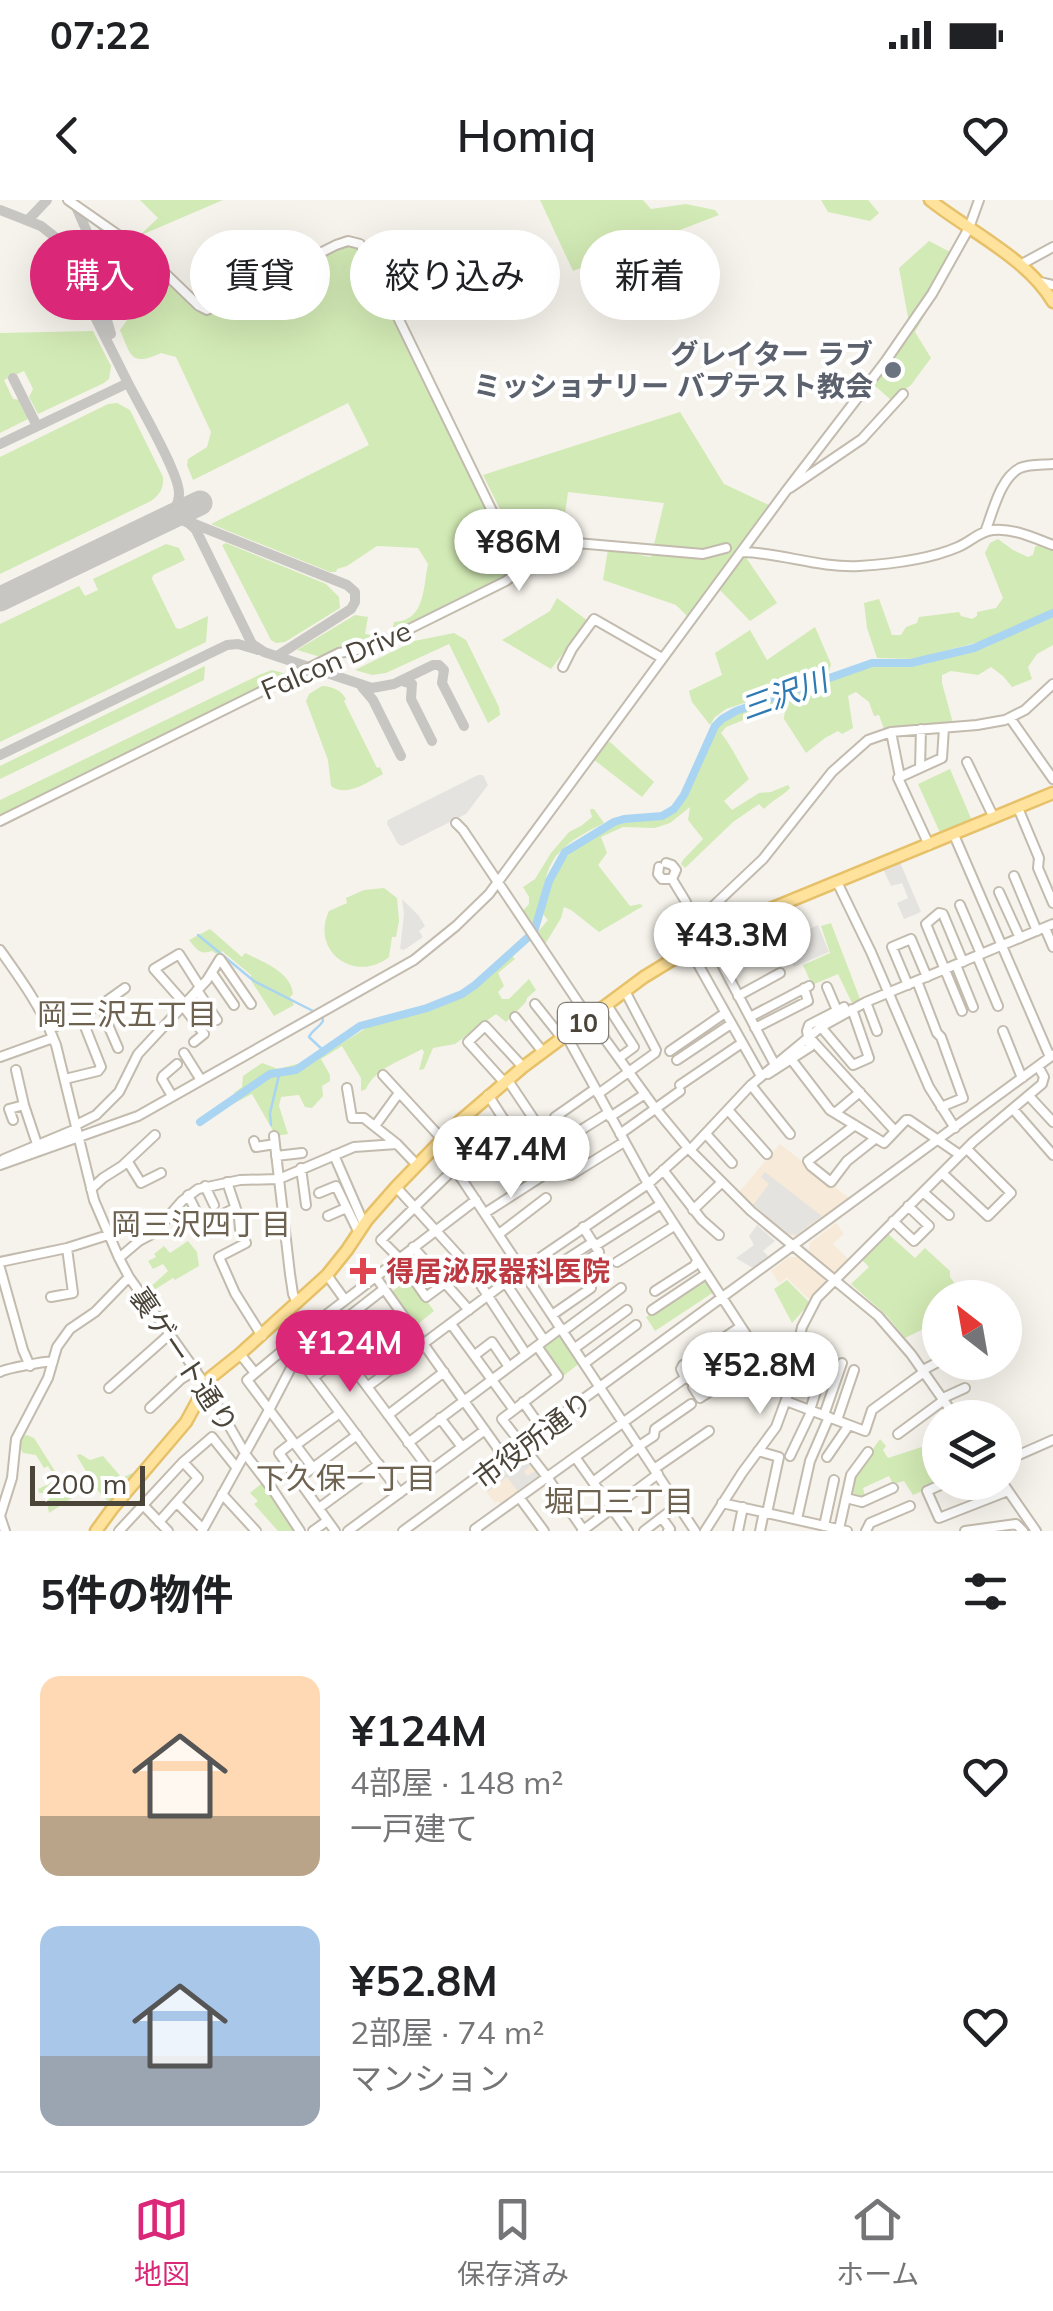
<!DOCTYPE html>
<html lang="ja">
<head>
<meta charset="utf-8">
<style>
  :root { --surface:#fff; --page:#f6f6f6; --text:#202124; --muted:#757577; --line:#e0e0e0; --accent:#db2777 }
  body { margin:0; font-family:Mulish,"Noto Sans JP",sans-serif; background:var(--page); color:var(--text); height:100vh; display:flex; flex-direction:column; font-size:38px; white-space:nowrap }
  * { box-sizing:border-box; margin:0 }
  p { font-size:32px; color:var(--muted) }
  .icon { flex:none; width:55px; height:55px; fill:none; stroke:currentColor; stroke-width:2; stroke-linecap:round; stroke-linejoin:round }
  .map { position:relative; height:1331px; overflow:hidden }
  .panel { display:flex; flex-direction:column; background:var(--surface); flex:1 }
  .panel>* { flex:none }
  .guide { position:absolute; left:30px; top:30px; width:995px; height:90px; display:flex; gap:20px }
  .needle { width:65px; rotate:329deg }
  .tools { position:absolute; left:922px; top:1080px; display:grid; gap:20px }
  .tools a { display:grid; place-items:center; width:100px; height:100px; border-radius:50%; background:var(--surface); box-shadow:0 10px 40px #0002; font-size:50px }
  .scale { position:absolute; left:30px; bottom:25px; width:115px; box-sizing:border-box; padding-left:10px; border:5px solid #4b4439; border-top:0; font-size:28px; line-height:35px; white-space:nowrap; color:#4b4439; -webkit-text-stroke:8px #fff; paint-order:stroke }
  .price { position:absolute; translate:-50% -85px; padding:0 22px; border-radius:35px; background:#fff; color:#222; font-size:32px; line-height:65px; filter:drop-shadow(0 2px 5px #0008) }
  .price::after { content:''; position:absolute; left:50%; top:60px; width:30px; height:22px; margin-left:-15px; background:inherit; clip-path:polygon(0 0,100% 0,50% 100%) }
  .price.selected { background:var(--accent); color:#fff }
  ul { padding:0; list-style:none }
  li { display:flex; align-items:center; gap:30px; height:250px; padding:0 40px }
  li span { display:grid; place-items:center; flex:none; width:280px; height:200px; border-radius:20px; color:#555 }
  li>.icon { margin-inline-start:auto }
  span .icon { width:120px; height:120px; fill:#fffc; stroke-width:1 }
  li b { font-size:42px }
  h2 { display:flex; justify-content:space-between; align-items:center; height:120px; padding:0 40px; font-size:42px }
  .tag { padding:0 35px; border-radius:45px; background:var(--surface); box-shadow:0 10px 40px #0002; font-size:35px; line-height:90px }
  .tag.selected { background:var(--accent); color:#fff }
  .status { display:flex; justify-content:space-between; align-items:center; height:70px; padding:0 50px; background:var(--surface); direction:ltr }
  .status svg { height:28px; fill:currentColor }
  header { display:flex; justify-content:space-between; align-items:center; height:130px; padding:0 40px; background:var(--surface); font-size:45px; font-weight:600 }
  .tabs { display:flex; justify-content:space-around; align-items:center; height:140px; border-top:2px solid var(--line); background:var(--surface); font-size:28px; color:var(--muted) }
  .tabs a { display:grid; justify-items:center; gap:5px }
  .tabs .selected { color:var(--accent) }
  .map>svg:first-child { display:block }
  .commercial { fill:#f7ead8 }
  .green { fill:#d2eab5 }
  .parking { fill:#e5e3e0 }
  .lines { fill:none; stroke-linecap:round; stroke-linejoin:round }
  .stream { stroke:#a9d4f2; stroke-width:2.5 }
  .river { stroke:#a9d4f2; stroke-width:8 }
  .taxiway { stroke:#c8c6c3; stroke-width:10 }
  .runway { stroke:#c8c6c3; stroke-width:25 }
  .minor-casing { stroke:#c2bbae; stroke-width:12 }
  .major-casing { stroke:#e6c16a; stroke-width:15 }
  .minor { stroke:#fff; stroke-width:8 }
  .major { stroke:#ffe39c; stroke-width:10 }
  .worship-dot { fill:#6b7280; stroke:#fff; stroke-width:4 }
  .health-dot { fill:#e0444e; stroke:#fff; stroke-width:4 }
  .labels { text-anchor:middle; stroke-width:8; stroke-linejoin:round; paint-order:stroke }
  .shield { fill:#fff; stroke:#817c74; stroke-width:2.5 }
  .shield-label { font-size:25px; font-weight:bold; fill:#4b4439 }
  .worship-label { font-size:28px; font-weight:bold; fill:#5b616d; stroke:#fff; text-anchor:end }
  .street-label { font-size:28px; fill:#4b4439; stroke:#fff }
  .health-label { font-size:28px; font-weight:bold; fill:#be3a42; stroke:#fff; text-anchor:start }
  .water-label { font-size:30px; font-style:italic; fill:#2e7ab2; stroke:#fff }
  .neighbourhood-label { font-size:30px; fill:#6e6250; stroke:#fff }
</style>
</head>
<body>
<div class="status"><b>07:22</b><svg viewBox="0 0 49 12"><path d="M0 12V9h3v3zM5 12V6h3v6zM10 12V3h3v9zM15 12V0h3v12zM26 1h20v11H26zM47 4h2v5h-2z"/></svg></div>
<header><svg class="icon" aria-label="back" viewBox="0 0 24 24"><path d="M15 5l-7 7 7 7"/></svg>Homiq<svg class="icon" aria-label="heart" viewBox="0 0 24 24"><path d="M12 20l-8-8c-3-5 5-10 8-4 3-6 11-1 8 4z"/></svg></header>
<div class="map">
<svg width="1053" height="1331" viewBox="0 0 1053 1331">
  <rect width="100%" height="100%" fill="#f6f3ec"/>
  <path class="commercial" d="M780,944L849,998L796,1036H788L738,993Z
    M836,1023L844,1034L833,1044L849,1060L838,1072H832L809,1053L810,1043Z
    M789,1057H797L824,1078L825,1084L811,1101L787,1078L779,1083L771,1071Z
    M523,1254H527L543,1277L503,1308L498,1301L495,1303L481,1285Z"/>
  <path class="green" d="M140,0H223L139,36L158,18Z
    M540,0H643L651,9L686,4L715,10L719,15L573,71Z
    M821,0H868L879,13L870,21L828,12Z
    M96,22L146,58L196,111L204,113L216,110L244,92L342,45L353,44L361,50L511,357L512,368L508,375L461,401L397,431L392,430L394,422C425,421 423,388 428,364L418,348L377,346L347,366L337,369L336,372H330L211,324L369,245L348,203L193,280L187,265L188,259L207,247L211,232L176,157L161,153C131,167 131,156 120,130L130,116L120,109L115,110L108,58Z
    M929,41L958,56L915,132L931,158L911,185L891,200L873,184L911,134L899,68Z
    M93,131L111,166L109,179L104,183L38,214L29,197L33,189L24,171L4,180L13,199L21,200L30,218L0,233V133Z
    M117,203L130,210L163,277C164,288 160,294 151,301L0,374V257L108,204Z
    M680,212L724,284L771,306L743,353L777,403L750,421L719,389L693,422L676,405L603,380L608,349L651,357L664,303L568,292L558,366L531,372L483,275Z
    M998,339L1013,350L1028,357L1033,355L1035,347L1038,345L1053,348V409L986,440L914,459L877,458L867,428L864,403L879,399L892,435H901L906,427L917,423L919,417L959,412L961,416L972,419L977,416V412L996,408L1003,398L985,353L990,343Z
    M226,343L326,384L339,397L340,408L285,442L276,443L271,440L222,345Z
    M166,344L179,348L185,360L153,375L152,379L176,428L180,429L208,416L206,442L0,542V424L79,386L85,396L98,390L93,379Z
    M557,398L588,421L551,469L502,440L550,411Z
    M355,415L368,417L365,434L377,436L363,447L324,458L297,450Z
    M1053,415V445L1037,454L1028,467L1032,479L1012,487L1003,476L991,467L978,475L951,471L942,475V483L953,523L884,529L879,515L874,516L869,502L856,492L848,496L853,528L842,534L838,531L825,538L806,553L784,519L785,508L783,504L726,527L721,533C733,548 739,563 749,579L724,601L732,610L759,593L771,592L788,585L790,588C782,597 772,600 764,609L759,604L733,622L685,668L681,664L683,660L703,639L688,620L690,607L670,623L655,628L623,627L601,637L607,653L598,665L630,706L640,704L643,706L599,732L571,710L564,707L561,718L544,746L536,734L548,720L543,714C550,675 561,653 596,635C604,630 614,623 623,621C640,618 662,624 675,611C703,582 697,539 734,514L869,467L920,465L986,447Z
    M815,427L831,464L828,475L726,509L715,517L710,525L692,502L689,491L722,475L715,453L750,430L767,460Z
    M454,433L466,440L499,507L500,515L488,523L449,444L386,473L372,475L355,470L414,441Z
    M205,466L204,480L0,579V566Z
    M272,470L290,475L0,618V600L259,475Z
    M322,486C332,486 342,491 346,499L344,501L377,568L380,567L383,574C367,582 347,598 331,586L328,560L306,501L309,494Z
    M610,542L654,582L642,597L593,559L605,543Z
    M950,569L973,623L942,637L918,584Z
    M591,609H594L604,623C587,632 568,641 556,656C542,675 541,706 534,728L522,712L529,704V697L523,687L535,679L551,653L569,632L581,626L592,617L590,610Z
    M384,688L397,698L399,721L396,737H392L389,757C355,784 310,751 329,711L347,703L346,698L364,690Z
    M831,723L860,799L852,803L838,774L812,785L803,765L830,753L821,726Z
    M210,729L242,757L245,753C263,762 291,772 293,794L290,797L294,805L274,816L252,782L251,775L222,751L218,755L212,751C200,755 197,750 189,740Z
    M512,756L515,759L498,773L504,786L498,792L502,799H509L529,779L536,790L527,798L526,802L506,822L496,814L455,844L433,848L424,869L419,870L424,852L422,849C403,860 375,868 366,889L361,891V878L342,846L321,859L330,875V881L322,886L323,896L312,908L305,907L299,895L281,897L279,906L288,934L276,936L252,894L229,906L227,904L236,898L234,893L242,887L243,876L262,863L278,869L297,864L302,868L371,825L435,809L470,792Z
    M887,1033L915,1058L925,1048L950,1071V1077L958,1088L953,1092L962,1097L940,1098V1121L905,1138L887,1116L851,1084L869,1067L861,1059Z
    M188,1041L197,1052L199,1066L175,1080L173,1078L148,1094L146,1091L168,1071L163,1064L153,1069L148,1061L156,1057L154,1054L164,1046L170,1053Z
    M705,1077L714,1092L655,1131L646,1117Z
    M410,1078L434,1111L414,1127L390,1093Z
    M787,1080L810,1103L792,1123L774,1089Z
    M558,1133L563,1135L581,1162L562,1177L543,1149V1145Z
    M27,1235L34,1238L72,1298L49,1313L45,1293H39L38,1289L56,1280L48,1266L44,1268L36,1255L23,1253C19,1247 20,1242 23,1236Z
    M880,1239L886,1246L883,1250L888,1258L940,1241L941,1283L913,1295L904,1281L893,1284L889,1276L863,1288L865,1296L860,1297L851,1293L855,1274Z
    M80,1254L90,1260L103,1256L122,1278L132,1273L136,1276L111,1304L98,1291L78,1258L77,1255Z
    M262,1283L295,1331H278L254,1304L258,1301L250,1293Z"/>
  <path class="parking" d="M478,575H483L488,585L466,614L402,646L398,644L387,624L388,620Z
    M900,662L921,712L904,719L897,703L908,698L902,683L891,686L883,669Z
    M402,699L419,716L425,726L419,731L423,737L404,750L400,749L404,714Z
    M818,725L829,752L794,767L789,755L762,766L758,757L755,758L753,752L767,746L764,738L769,736L776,750L785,746L783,740Z
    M765,972L822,1016L796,1035L789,1034L753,1005L769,984L761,977Z
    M757,1025L775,1041L763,1051L768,1056L755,1067H751L736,1058L754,1045L749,1036Z
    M524,1255L533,1264L524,1271L527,1276L537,1270L542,1277L519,1293L507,1277L488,1291L483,1284L508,1266L515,1274L520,1269L515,1261Z"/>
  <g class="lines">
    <path class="stream" d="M198,735L254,781L315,812
      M322,816L323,821C319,828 312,830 309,837L325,852
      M271,925L270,913L280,871"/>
    <path class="river" d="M200,922L270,874L296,870L360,826L427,808L462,794L475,785L534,732L549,681L565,652L614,622L624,619L662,616L674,609L684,595L715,526L722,519L736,511L872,463H911L974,448L1053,413"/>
    <path class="taxiway" d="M74,2L94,48L101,75L103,106L111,134
      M0,10L41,26L55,37L128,183
      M28,20L47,0
      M13,178L37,226
      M0,244L128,183C139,205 179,273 179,293C179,306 172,313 163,320C177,317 186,319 196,330L252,444L264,452L372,488L394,484L433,465H439L444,470L442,483L464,526
      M192,323L347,385L355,392V402L351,409L277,456
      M402,481L412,484L411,499L432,541
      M362,487L373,500L401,556
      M0,555L227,445L238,444L258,450"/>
    <path class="runway" d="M0,399L200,303"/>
    <g class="minor-casing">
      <path id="minor" d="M1020,65L1053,47
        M1040,82L1053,85
        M790,288L862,239L903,194
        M517,332L565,342L703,354L726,348
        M985,332C993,312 1000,278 1020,268C1029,264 1043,265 1053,264
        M743,352C782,353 819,368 859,366C892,364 928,360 958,347C970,342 980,331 993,330C1014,328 1034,338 1053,345
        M563,467L572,449L594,419L662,458
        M1010,518L1053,579
        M891,532L900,577
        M967,562L994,618
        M920,568L921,529
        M1018,608L1039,658L1038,668L1053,703
        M0,621L339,453L373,447L506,381L511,377L516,368L512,352L369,58L360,44L348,41L336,45L207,110L199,106L144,53L68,0
        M456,623L463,630L578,802L655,908L688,948L751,1011L878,1116L911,1154L956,1218
        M954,635L1050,857
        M929,645L898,578L942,558L944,528
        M659,667L658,674L662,679H672L676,670L672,665L666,663
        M1014,676L1037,731
        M672,679L686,702L674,727L681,737
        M837,682L871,752L929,887L955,928
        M999,692L1020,738
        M960,705L981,754
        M1045,728L1053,747
        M708,738L774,863
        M689,748L761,876
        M0,750C22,781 43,810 56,845L94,1000L119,1058L129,1077L205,1184L246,1255L273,1290L300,1331
        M977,756L998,806
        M672,758L670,747L763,659L832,572L868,540L891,532L977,525L1005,520L1025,510L1053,484
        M956,765L973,807
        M212,773L234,805
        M917,781L937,833L941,837L963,898L941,907
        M908,785L892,747L911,739L927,777
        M827,787L839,815
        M197,790L217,820
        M738,796L780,773
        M866,802L877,831
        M104,803L109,813L105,818L118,848
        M185,804L154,769L179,754L200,787
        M535,804L562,838
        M607,805L634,847L619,858
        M183,806L204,834L194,842
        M962,811L926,724L939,713L943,714L963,762
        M515,817L543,852
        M750,817L809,786
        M821,827L853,865L869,858L852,809
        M755,828L808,801L804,788
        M50,829L104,803L125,788
        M1003,831L1022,878
        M566,835L648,984L787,1197
        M810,838L895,931
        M670,851L725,813
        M184,853L201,880
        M0,857L53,838
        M791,859L830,910L876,938L884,943L906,920H909L960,955
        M677,860L731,824
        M16,870L24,905L37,944
        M768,874L810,847L807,831L809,825L844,807
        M383,875L442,939
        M65,879L98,871L101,867L80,814
        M507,879L571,975L624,942
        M504,882L468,842L485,826L523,867
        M680,885L742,843
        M751,885L790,934
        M347,888L352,918H364L397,944
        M598,894L655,853L656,850L625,791
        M172,896L162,879L163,876L177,864
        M1029,896L1053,922
        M1013,909L1053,955
        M728,910L767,954
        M835,913L860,892
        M555,917L595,889
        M610,917L645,894
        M13,920L9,909L24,905
        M76,925L96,915L119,892L138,854L207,780L220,759L251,804
        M855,925L808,961L811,966L831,982L847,961L876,938
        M375,926L396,897L400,894
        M620,934L680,891
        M706,934L732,963
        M573,935L608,913
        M274,936L290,1074L293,1094L297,1103
        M254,941L256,947L275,944
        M437,944L463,981L695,1331
        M690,950L751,885L821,827L866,802L1053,724
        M334,955L364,1024
        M276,956L302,953
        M4,959L76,929
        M128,962L141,983L161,973
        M0,965L138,916L414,760L456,726L489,694L786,291L885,162L932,94L969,28L979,0
        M301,968L306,1005
        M663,970L702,1020L719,1035
        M942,973L988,1016L1011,993L967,949
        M227,982L239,1018L240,1029L246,1043L219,1057L235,1093L262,1136
        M205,986L214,1005
        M396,987L469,1067L526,1154
        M91,989L103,978L122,966L155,935
        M923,992L949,1015
        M319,993L336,986L359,1033
        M188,995L196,1011
        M693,1010L721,983
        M485,1013L541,977L488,895
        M328,1016L346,1008
        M211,1020L235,1008
        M893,1021L914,1041L929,1026L908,1006
        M499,1034L546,998
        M595,1046L661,1004
        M413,1047L469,1110
        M119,1058L139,1041L154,1033L182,1001L198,989L240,980L279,979L354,947L397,944L417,965
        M0,1062L67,1048L108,1035
        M617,1062L674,1026
        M556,1066L593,1042
        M0,1068L23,1150L30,1166
        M327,1075L345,1100
        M375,1076L504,1257
        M564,1078L599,1052L583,1027
        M505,1082L544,1140
        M445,1083L426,1097L399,1058L381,1040L454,969
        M655,1091L694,1066L697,1061
        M51,1097L73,1093L67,1048
        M652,1110L706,1074
        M552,1115L591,1088
        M451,1124L514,1210
        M740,1127L683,1165L681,1169L685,1178L693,1181L751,1144
        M563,1131L621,1088
        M364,1139L348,1117L384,1089
        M423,1144L522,1070L648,984L688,948
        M537,1146L558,1176L502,1219L547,1277L584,1331
        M575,1148L627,1110
        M240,1154L255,1173
        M475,1155L492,1142L509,1167
        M974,1162V1163
        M585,1163L636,1125
        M923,1170L940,1161
        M0,1172C7,1168 43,1162 53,1161
        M314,1177L400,1112
        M367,1187L424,1145
        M693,1187L700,1198L761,1158
        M109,1188L171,1133
        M943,1198L965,1188
        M786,1201L865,1231L872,1210L924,1172
        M523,1202L542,1229
        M150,1208L181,1179L196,1170
        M810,1210L817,1188
        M388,1215L444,1172
        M824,1215L842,1163
        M440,1218L462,1247
        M837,1220L854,1170
        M898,1234L944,1200
        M293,1242L279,1253L335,1331
        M408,1243L561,1128
        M296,1245L340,1213
        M639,1246L654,1236L655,1229L691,1204
        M758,1251L779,1257L767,1313
        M790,1256L812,1210
        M575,1257L628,1331
        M827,1257L849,1225
        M1005,1261L1053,1240
        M313,1268L247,1180L289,1145L400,1293
        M654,1269L709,1231
        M430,1271L318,1121L476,1000
        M298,1279L357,1235
        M593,1282L639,1247
        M947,1282L927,1291L939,1318L1008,1291
        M1002,1282L1036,1331
        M222,1294L256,1331
        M519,1297L544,1331
        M846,1298L862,1302L893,1288
        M177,1303L203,1329
        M722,1303L847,1331
        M143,1305L168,1331
        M319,1308L379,1264
        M662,1318L670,1329L668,1331
        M797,1319L810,1261L829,1217
        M159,1322L198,1278L183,1262
        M824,1326L834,1280
        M839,1329L851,1275L868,1252
        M5,1331L0,1316L12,1278L16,1239L48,1178L57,1147L70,1129L95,1112L129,1077
        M119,1331L183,1262L212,1237L236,1267
        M202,1331L269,1210L291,1168L295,1154
        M313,1331L327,1321
        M348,1331L485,1230
        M403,1331L1053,855
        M477,1331L475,1329L685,1178
        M582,1331L658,1274
        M644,1331L678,1305
        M705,1331L742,1273L776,1227L787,1197L802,1127L817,1098L973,942L1042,884L1044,877L1038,866
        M738,1331L743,1307
        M760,1331L764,1312
        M866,1331L870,1323L910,1306
        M965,1331L1016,1324L1023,1331"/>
    </g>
    <g class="major-casing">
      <path id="major" d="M930,0C969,31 1027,58 1053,102
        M96,1331L112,1309L186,1222L210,1178L240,1154L327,1075L347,1050L367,1020L396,987L460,921L523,867L644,777L708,738L758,714L1053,593"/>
    </g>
    <use href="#minor" class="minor"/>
    <use href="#major" class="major"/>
  </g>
  <circle class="worship-dot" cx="893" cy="170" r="10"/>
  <path class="health-dot" d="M358 1056h10v10h10v10h-10v10h-10v-10h-10v-10h10z"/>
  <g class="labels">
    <rect class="shield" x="558" y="803" width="50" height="40" rx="8"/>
    <g class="shield-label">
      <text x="583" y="832">10</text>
    </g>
    <g class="worship-label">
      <text x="873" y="164">グレイター ラブ<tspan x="873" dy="32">ミッショナリー バプテスト教会</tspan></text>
    </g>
    <g class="street-label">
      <text transform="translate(336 460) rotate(-23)" y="10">Falcon Drive</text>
      <text transform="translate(184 1160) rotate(56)" y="10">裏ゲート通り</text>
      <text transform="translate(533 1240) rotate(-37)" y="10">市役所通り</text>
    </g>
    <g class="health-label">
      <text x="386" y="1081">得居泌尿器科医院</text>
    </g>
    <g class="water-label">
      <text transform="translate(784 495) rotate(-20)" y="10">三沢川</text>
    </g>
    <g class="neighbourhood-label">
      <text x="127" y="825">岡三沢五丁目</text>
      <text x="201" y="1035">岡三沢四丁目</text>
      <text x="346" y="1289">下久保一丁目</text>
      <text x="619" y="1312">堀口三丁目</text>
    </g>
  </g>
</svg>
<div class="tools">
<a><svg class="needle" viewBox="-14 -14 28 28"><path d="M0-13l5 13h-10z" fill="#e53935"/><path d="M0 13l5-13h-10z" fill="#757577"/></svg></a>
<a><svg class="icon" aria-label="layers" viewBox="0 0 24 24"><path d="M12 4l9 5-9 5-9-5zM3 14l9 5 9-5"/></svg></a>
</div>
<div class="scale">200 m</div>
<b class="price" style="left:519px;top:394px">¥86M</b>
<b class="price" style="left:732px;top:787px">¥43.3M</b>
<b class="price" style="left:511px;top:1001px">¥47.4M</b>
<b class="price selected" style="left:350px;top:1195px">¥124M</b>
<b class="price" style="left:760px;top:1217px">¥52.8M</b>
<div class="guide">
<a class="tag selected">購入</a>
<a class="tag">賃貸</a>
<a class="tag">絞り込み</a>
<a class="tag">新着</a>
</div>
</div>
<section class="panel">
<h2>5件の物件<svg class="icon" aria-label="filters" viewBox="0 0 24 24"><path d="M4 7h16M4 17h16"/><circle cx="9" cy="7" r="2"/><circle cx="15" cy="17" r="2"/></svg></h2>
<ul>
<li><span style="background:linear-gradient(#ffd9b3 70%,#b9a48a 0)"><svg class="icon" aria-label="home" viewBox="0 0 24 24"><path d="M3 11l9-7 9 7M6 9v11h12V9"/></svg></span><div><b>¥124M</b><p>4部屋 · 148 m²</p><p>一戸建て</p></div><svg class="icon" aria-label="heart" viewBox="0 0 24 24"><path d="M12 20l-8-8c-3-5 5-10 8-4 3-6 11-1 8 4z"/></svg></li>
<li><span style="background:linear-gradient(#a9c7e8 65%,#9aa5b1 0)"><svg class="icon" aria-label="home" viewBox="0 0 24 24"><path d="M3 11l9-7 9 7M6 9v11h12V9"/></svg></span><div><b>¥52.8M</b><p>2部屋 · 74 m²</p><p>マンション</p></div><svg class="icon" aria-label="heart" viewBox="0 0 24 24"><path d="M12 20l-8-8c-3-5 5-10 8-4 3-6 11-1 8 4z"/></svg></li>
</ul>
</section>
<nav class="tabs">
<a class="selected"><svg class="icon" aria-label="map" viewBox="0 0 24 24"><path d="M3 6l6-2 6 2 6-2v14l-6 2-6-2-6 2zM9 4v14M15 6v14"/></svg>地図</a>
<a><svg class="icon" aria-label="saved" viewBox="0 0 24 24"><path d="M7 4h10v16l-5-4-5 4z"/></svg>保存済み</a>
<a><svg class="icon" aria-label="home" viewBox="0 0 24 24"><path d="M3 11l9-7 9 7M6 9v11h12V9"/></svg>ホーム</a>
</nav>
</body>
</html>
